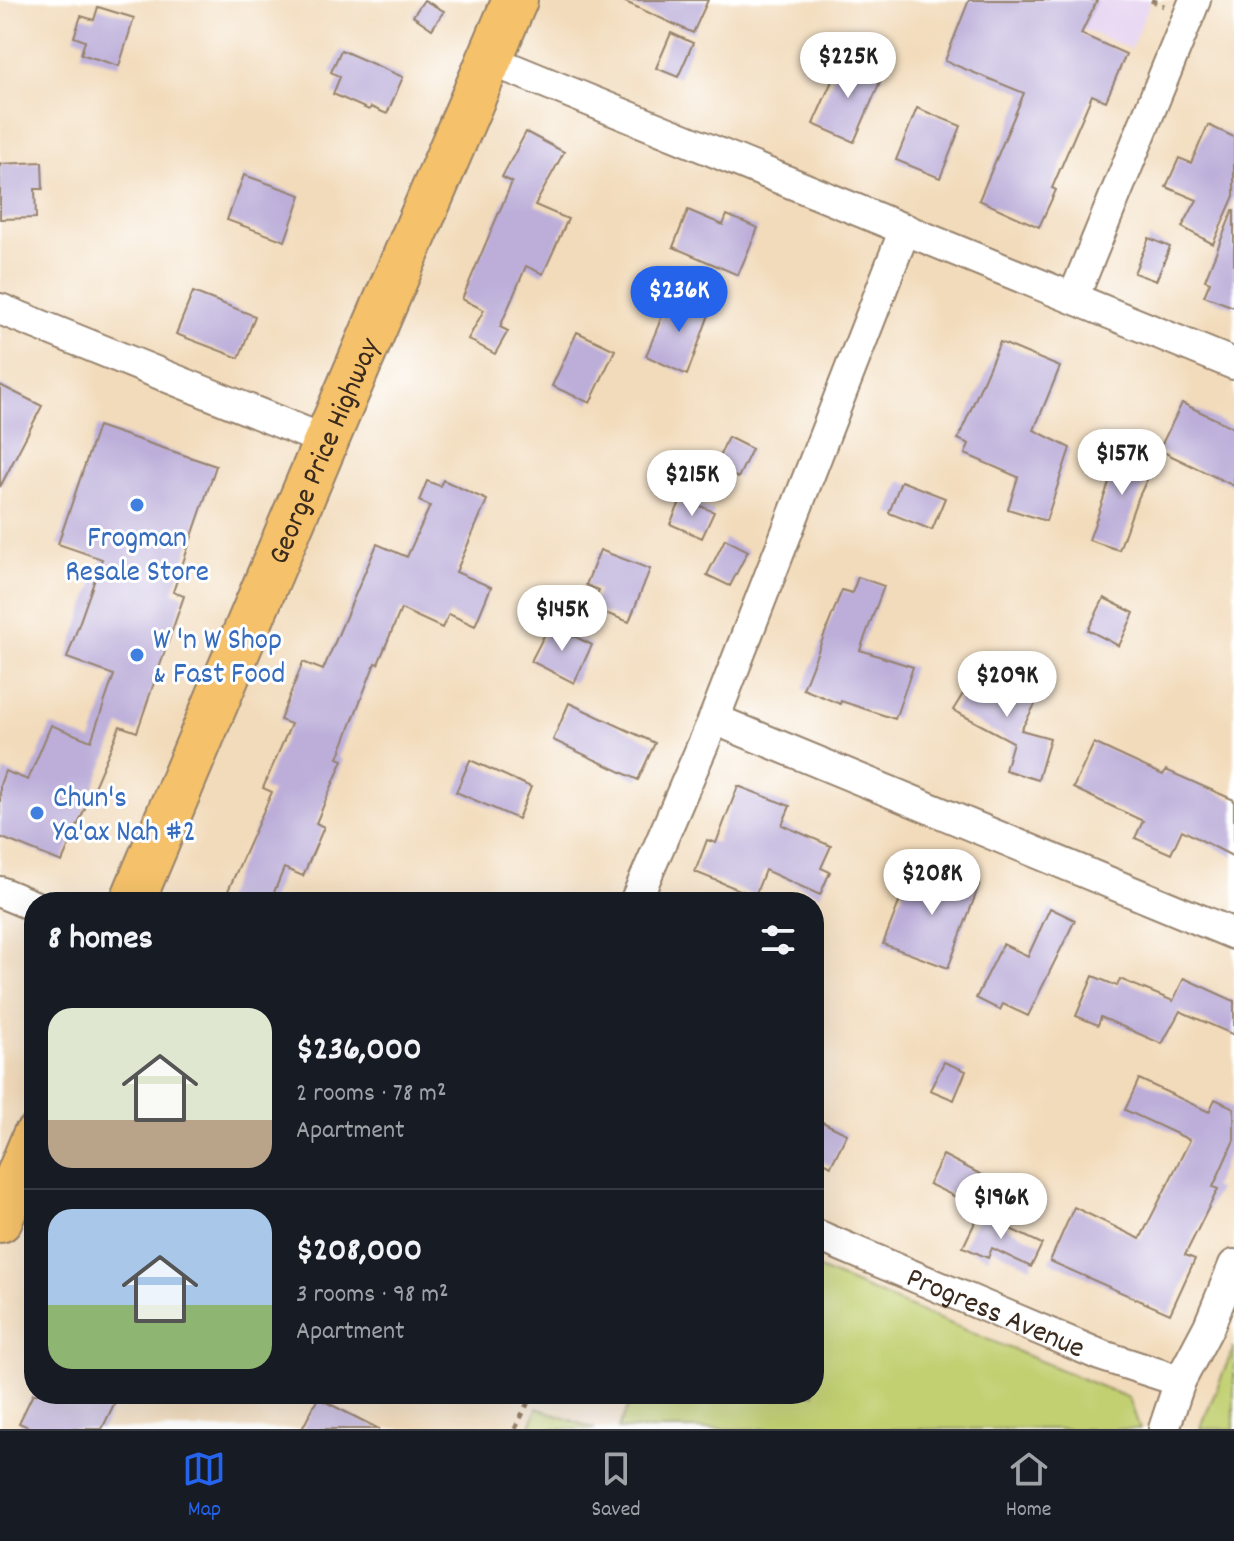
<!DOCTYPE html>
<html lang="en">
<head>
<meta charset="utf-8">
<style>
  :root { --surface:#171b24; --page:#20242c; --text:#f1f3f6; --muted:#9ea1a6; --line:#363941; --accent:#2563eb }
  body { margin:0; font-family:Dekko,sans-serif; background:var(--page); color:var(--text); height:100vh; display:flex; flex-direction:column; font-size:30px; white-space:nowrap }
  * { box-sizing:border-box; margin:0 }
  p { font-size:26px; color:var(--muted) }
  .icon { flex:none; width:44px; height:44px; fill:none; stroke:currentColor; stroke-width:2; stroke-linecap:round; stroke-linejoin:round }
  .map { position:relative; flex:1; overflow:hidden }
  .side { position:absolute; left:24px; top:892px; width:800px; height:512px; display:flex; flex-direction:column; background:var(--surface); border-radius:32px; box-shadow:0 8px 32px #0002 }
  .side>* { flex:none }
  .price { position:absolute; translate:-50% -68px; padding:0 18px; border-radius:28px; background:#fff; color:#222; font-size:26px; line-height:52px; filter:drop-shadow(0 2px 4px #0008) }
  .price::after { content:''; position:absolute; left:50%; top:48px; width:24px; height:18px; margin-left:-12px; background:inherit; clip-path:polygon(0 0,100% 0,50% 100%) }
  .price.selected { background:var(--accent); color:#fff }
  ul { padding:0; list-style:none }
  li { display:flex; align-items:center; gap:24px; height:200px; padding:0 24px }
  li+li { border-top:2px solid var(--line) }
  li span { display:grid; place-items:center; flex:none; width:224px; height:160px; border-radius:24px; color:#555 }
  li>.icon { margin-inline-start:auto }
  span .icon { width:96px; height:96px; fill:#fffc; stroke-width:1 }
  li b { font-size:34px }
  h2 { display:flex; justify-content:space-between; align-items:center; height:96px; padding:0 24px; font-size:34px }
  .dock { display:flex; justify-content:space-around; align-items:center; height:112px; border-top:2px solid var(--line); background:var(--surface); font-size:22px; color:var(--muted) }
  .dock a { display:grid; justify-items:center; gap:4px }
  .dock .selected { color:var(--accent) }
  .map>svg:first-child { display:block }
  .built { fill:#e6d2f0 }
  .green { fill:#c2d072; stroke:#7e7d48; stroke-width:2 }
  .building { fill:#bcaed9 }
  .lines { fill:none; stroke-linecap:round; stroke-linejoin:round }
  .street-casing { stroke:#96826c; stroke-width:34 }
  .highway-casing { stroke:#96826c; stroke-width:48 }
  .path { stroke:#96826c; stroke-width:5; stroke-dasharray:6 6; stroke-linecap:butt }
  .street { stroke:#fff; stroke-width:30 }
  .highway { stroke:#f5c16b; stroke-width:44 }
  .shop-dot { fill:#3f7fe0; stroke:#fff; stroke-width:3 }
  .labels { text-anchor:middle; stroke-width:6; stroke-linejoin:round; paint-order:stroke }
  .street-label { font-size:30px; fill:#3b2a1e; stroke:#fff }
  .shop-label { font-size:30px; fill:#366cbe; stroke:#fff; text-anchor:start }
</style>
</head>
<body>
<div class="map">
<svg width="1234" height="1429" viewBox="0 0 1234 1429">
  <rect width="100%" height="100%" fill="#fff"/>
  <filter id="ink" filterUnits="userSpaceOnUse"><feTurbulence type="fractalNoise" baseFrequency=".0125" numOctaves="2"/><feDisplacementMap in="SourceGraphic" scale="16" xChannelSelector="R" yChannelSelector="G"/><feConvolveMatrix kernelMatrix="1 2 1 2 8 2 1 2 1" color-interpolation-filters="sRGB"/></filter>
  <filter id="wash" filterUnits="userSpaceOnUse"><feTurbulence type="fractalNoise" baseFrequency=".006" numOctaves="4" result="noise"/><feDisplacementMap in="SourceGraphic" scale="32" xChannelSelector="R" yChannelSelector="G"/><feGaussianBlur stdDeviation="1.8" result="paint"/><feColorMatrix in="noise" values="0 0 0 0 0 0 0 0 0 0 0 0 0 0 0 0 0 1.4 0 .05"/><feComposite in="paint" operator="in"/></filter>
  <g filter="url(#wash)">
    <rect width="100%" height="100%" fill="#f2dbbb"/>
    <path class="built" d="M1013,0H1151L1131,49Z"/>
    <path class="green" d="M814,1267L1129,1398L1140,1429H618L634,1394H814Z
      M1234,1347V1429H1200Z
      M537,1408L595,1429H529Z"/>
    <g id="blocks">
      <path class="building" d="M424,0L444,11L432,29L413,16Z
        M621,0H708L693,33Z
        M969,0H1097L1081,34L1126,54L1106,101L1092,95L1052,188L1056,190L1039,227L979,200L1024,93L945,61Z
        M98,7L134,18L119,66L81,54L85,41L74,37L81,16L94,20Z
        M671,33L693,43L678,77L656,68Z
        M341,50L403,77L387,114L371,107L369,110L333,94L340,77L331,72Z
        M842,58L883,75L854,142L813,124Z
        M917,108L961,126L940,178L896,160Z
        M1208,125L1234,137V196L1213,244L1182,227L1197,200L1166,187L1179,158L1191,163Z
        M526,132L564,152L535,205L568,219L543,274L526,266L500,327L508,331L495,354L468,339L484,310L462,299L512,182L502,177Z
        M42,162L43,189H35L36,218L0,219V164Z
        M244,175L301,195L285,241L227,220Z
        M688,210L723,225L727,215L758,228L738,275L673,247Z
        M1233,210H1234V307L1204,296L1210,282L1205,280Z
        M1149,238L1170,247L1156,281L1134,273Z
        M193,292L255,316L239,358L176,334Z
        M671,294L711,309L687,375L646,356Z
        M577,332L615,350L590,403L552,386Z
        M1000,342L1060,367L1034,430L1070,448L1046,521L1008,509L1018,477L965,454L969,444L958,439Z
        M0,385L42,406L0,487Z
        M1182,403L1234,428V486L1159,450Z
        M98,426L216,466L173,592L184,596L137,732L120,726L62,862L0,837V785L5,771L28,780L51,725L91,741L114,675L67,658L102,559L58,544Z
        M728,437L752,449L738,478L715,466Z
        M1129,444L1157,458L1135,505L1119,550L1089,540L1117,460L1121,462Z
        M443,480L487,500L456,572L491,587L475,626L449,614L442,628L401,609L378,664L375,663L338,758L343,760L316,823L324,827L303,876L284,868L270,902H223L272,792L263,788L291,724L280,720L303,662L323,670L377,544L407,557L430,506L419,501L427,481L440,486Z
        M901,481L945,498L932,530L889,513Z
        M682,498L714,512L702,538L670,524Z
        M725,539L748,551L730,586L707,575Z
        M600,550L650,569L629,622L592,608L599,590L586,585Z
        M858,577L884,586L860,650L913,667L895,719L841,701L840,704L803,689L842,590L852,593Z
        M1104,598L1134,613L1119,646L1088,630Z
        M550,624L592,645L574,683L531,661Z
        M979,668L1013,690L1021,676L1044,688L1021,730L1050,738L1038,780L1005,770L1013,742L953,710Z
        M569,703L655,743L638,780L553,740Z
        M1094,743L1163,775L1166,770L1234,800V857L1182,830L1171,854L1135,838L1143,821L1073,788Z
        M470,760L531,787L518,819L456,792Z
        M738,786L790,806L782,825L831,846L821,868L830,872L820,895L765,870L755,896L695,872L707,840L716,843Z
        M912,869L946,882L950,872L980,883L948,968L883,944Z
        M1050,908L1075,920L1028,1016L1003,1004L1000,1010L976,998L1003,944L1028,956Z
        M1093,976L1117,986L1120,979L1173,1001L1184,978L1234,1001V1035L1180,1011L1162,1044L1101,1017L1098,1025L1076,1016Z
        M944,1062L966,1071L954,1100L930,1090Z
        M1139,1079L1209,1112L1215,1099L1234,1108V1140L1213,1187L1218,1189L1185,1255L1195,1259L1170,1314L1050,1261L1074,1207L1140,1239L1190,1140L1125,1110Z
        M814,1118L847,1134L831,1166L814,1157Z
        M943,1155L984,1176L970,1204L929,1184Z
        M979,1214L1042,1244L1031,1267L992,1248L988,1258L963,1247Z
        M33,1394H98L115,1402L102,1429H33L19,1423Z
        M318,1398L379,1429H302Z"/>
    </g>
  </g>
  <g filter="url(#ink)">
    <use href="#blocks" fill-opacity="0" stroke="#96826c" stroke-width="2"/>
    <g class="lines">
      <g class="street-casing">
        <g id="street">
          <path d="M488,59L1234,364"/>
          <path d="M1074,296L1195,0"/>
          <path d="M0,309L326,441"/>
          <path d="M714,719L1234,934"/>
          <path d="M0,892L34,906"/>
          <path d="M635,902L714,719L905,229"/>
          <path id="s1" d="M814,1234L1100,1355L1180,1381"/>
          <path d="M1164,1429L1180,1381L1209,1326L1234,1265"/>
        </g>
      </g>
      <g class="highway-casing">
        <g id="highway">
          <path id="s2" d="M132,902L326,441L515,0"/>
          <path d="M0,1220L34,1138"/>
        </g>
      </g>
      <path class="path" d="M1151,0L1164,6
        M515,1429L532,1394"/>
      <use href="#street" class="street"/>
      <use href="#highway" class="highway"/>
    </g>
  </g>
  <g class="shop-dot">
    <circle cx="137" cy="505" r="8"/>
    <circle cx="137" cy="655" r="8"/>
    <circle cx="37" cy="813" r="8"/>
  </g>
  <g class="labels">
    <g class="street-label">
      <text dy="10" stroke="none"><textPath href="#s2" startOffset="490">George Price Highway</textPath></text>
      <text dy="10" stroke="none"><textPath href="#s1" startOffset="198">Progress Avenue</textPath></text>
    </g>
    <g class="shop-label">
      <text x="137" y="546" text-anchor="middle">Frogman<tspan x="137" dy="34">Resale Store</tspan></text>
      <text x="153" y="648">W 'n W Shop<tspan x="153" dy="34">&amp; Fast Food</tspan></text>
      <text x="53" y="806">Chun's<tspan x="53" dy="34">Ya'ax Nah #2</tspan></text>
    </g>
  </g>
</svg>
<b class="price" style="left:848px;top:100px">$225K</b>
<b class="price selected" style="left:679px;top:334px">$236K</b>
<b class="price" style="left:1122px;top:497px">$157K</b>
<b class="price" style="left:692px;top:518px">$215K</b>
<b class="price" style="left:562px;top:653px">$145K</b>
<b class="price" style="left:1007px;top:719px">$209K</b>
<b class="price" style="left:932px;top:917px">$208K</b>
<b class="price" style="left:1001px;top:1241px">$196K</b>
<section class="side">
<h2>8 homes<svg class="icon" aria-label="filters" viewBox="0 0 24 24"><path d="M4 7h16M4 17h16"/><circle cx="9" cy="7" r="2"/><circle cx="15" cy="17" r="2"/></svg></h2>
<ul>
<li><span style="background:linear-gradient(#dfe7d0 70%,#b9a48a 0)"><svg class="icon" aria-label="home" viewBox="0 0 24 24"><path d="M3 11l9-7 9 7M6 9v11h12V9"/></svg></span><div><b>$236,000</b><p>2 rooms · 78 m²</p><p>Apartment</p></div></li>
<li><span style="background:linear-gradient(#a9c7e8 60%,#8fb573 0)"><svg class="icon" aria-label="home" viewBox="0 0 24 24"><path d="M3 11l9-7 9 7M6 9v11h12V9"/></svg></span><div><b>$208,000</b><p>3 rooms · 98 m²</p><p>Apartment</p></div></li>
</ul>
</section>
</div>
<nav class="dock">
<a class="selected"><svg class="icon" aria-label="map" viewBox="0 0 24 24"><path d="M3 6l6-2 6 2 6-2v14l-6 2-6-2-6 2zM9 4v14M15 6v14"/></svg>Map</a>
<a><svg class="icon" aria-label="saved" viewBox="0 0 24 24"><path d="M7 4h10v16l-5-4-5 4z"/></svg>Saved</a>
<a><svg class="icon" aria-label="home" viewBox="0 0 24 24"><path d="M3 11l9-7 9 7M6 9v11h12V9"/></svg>Home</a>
</nav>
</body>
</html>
